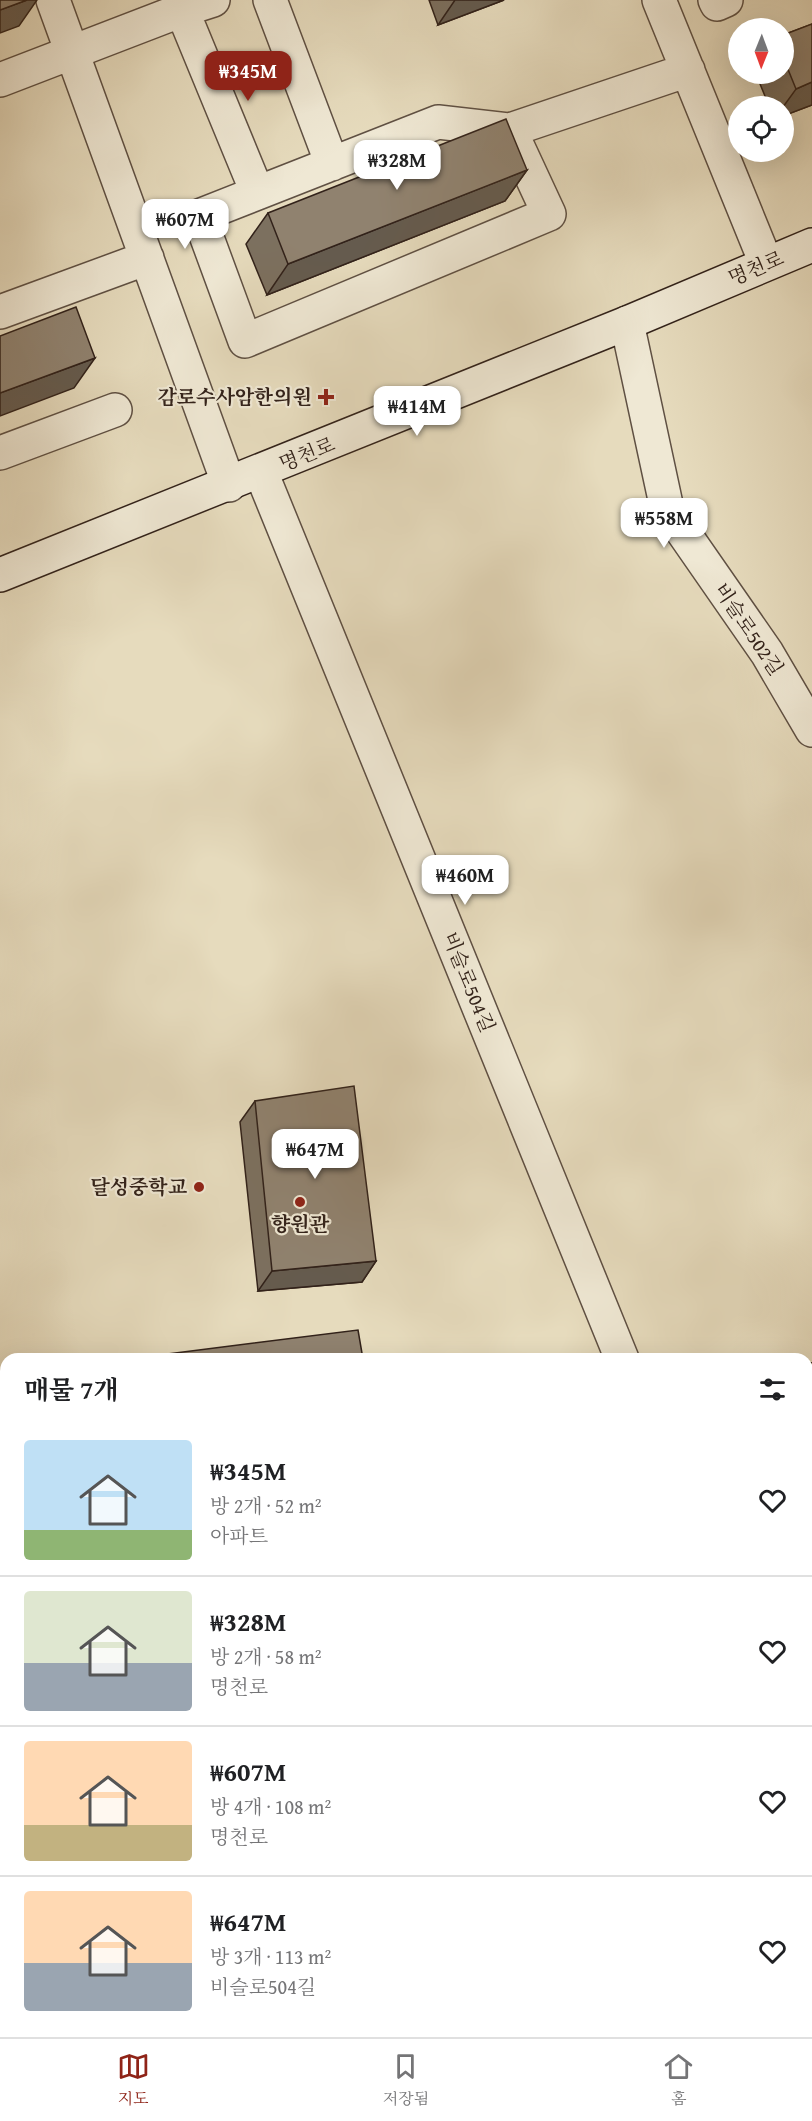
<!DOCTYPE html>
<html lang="ko">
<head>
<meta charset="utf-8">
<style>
  :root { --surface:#fff; --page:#f6f6f6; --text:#202124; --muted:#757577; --line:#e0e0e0; --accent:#8f2418 }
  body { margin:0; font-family:"Gentium Book Plus","Noto Serif KR",serif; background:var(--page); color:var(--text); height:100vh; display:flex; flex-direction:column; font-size:22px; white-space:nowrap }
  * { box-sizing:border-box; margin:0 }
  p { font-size:20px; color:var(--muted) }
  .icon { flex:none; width:33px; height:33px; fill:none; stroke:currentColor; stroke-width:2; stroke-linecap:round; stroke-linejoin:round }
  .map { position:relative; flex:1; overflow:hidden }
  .drawer { position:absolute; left:0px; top:1353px; width:813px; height:684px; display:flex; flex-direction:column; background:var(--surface); border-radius:18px 18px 0 0; box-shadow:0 6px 24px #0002 }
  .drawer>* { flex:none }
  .needle { width:39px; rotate:181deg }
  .controls { position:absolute; left:728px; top:18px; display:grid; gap:12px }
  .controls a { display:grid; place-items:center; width:66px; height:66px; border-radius:50%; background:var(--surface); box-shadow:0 6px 24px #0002; font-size:30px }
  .price { position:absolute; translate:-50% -51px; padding:0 14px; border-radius:12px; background:#fff; color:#222; font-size:20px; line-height:39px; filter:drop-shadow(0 2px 3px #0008) }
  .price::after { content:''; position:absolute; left:50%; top:36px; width:18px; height:14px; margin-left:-9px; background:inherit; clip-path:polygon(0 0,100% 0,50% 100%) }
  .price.current { background:var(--accent); color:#fff }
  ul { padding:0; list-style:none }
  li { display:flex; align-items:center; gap:18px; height:150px; padding:0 24px }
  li+li { border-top:2px solid var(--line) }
  li span { display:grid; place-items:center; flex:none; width:168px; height:120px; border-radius:6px; color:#555 }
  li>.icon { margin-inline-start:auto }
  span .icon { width:72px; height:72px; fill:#fffc; stroke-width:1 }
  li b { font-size:26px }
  h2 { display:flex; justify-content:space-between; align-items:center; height:72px; padding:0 24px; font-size:26px }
  .menu { display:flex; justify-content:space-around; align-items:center; height:84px; border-top:2px solid var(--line); background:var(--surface); font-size:16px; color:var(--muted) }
  .menu a { display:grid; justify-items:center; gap:3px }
  .menu .current { color:var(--accent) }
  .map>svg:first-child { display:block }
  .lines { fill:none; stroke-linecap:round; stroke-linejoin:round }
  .street-casing { stroke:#5f5043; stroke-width:36 }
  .secondary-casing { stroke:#32221a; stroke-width:36 }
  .primary-casing { stroke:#32221a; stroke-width:36 }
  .street { stroke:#efe8d4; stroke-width:33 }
  .secondary { stroke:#efe8d4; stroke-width:33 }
  .primary { stroke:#e6dbbd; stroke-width:33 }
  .wall { fill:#7c705f; stroke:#32221a; stroke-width:1.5 }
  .shaded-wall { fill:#655b4e; stroke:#32221a; stroke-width:1.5 }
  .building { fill:#90826f; stroke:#32221a; stroke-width:1.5 }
  .poi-dot { fill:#8f2418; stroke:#efe8d4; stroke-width:2 }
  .labels { text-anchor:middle; stroke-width:4.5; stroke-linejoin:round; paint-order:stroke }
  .street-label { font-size:20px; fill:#32221a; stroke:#efe8d4 }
  .poi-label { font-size:20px; font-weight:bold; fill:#32221a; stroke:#efe8d4; text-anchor:end }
</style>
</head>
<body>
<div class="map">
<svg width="812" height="2037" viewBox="0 0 812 2037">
  <rect width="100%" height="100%" fill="#e6dbbd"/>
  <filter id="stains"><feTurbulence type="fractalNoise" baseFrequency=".00333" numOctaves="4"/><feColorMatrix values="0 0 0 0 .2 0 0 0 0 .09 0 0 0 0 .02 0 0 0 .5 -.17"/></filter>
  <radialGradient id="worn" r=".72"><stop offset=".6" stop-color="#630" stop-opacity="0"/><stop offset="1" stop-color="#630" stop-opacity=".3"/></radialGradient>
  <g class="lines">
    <g class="street-casing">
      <path id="street" d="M53,0L229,485
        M213,0L182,10L257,192
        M270,0L332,164
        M659,0L766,263
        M715,0L717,4L726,0
        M0,80L182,10
        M510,130L549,214L245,341L199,216L438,122L510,130L688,70
        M0,312L147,258
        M627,323L667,509L767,653L812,730
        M0,453L115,410
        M261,472L622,1359
        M807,1999L812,1998
        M543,2037L549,2033L564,2031"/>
    </g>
    <g class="secondary-casing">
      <path id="secondary" d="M0,575L627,323L812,245
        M807,1628L812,1627"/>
    </g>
    <g class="primary-casing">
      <path id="primary" d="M807,1384L812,1380
        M807,1461L812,1457
        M0,1871L6,1868
        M0,1958L6,1954"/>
    </g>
    <use href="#street" class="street"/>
    <use href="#secondary" class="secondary"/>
    <use href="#primary" class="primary"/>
  </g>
  <path class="wall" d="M429,0H504L438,25Z
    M812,24V105L783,116V106H769L756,74H783V35Z
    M527,170L505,201L267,295L246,244L268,213Z
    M255,1101L376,1261L362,1282L258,1291L240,1122Z"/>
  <path class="shaded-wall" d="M27,0H37L19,26L0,33V10Z
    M455,0H504L438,25Z
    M812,82V105L783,116V107L796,89Z
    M527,170L505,201L267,295L288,264Z
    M95,358L74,388L0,416V393Z
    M376,1261L362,1282L258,1291L272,1271Z
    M0,1445H6V1463L0,1464Z
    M6,1590V1609H0V1591Z
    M6,1712V1730L0,1731V1713Z
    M810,1893H812V1912L807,1913V1898Z"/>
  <path class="building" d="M0,0H27L0,10Z
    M812,24V82L796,89L783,57V35Z
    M506,119L527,170L288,264L268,213Z
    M76,307L95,358L0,393V336Z
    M354,1086L376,1261L272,1271L255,1101Z
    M358,1330L363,1359H128Z
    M6,1374V1445H0V1375Z
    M6,1521V1590L0,1591V1522Z
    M6,1639V1712L0,1713V1640Z
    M812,1656V1893H810L811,1902H807V1657Z"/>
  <g class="poi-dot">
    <path d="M323 388h6v6h6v6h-6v6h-6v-6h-6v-6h6z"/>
    <circle cx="199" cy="1187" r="6"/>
    <circle cx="300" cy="1202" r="6"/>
  </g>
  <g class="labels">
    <g class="street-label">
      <text transform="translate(756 268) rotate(-23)" y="7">명천로</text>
      <text transform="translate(307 454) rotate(-22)" y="7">명천로</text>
      <text transform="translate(749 629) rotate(56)" y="7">비슬로502길</text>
      <text transform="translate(469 982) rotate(68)" y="7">비슬로504길</text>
    </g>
    <g class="poi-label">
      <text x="312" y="404">감로수사암한의원</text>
      <text x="187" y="1194">달성중학교</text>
      <text x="300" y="1231" text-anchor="middle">향원관</text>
    </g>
  </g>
  <rect width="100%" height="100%" filter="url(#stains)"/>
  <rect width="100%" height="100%" fill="url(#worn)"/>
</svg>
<div class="controls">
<a><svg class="needle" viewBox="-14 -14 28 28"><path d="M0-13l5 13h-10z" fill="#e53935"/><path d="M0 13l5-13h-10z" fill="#757577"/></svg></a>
<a><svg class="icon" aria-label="locate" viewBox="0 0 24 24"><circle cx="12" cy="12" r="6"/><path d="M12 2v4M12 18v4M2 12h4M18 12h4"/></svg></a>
</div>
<b class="price current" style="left:248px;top:102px">₩345M</b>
<b class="price" style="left:397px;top:191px">₩328M</b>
<b class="price" style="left:185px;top:250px">₩607M</b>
<b class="price" style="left:417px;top:437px">₩414M</b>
<b class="price" style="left:664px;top:549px">₩558M</b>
<b class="price" style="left:465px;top:906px">₩460M</b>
<b class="price" style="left:315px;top:1180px">₩647M</b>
<section class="drawer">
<h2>매물 7개<svg class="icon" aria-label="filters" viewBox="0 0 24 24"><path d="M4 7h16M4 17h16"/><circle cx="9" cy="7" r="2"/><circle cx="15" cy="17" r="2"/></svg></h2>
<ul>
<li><span style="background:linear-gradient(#bfe0f5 75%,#8fb573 0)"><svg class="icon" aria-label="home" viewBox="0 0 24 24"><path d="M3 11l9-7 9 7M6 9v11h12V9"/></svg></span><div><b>₩345M</b><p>방 2개 · 52 m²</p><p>아파트</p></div><svg class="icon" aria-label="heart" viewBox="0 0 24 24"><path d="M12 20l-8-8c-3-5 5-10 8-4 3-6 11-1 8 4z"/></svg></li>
<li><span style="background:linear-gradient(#dfe7d0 60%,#9aa5b1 0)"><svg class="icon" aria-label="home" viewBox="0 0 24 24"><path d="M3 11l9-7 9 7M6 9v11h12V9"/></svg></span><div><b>₩328M</b><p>방 2개 · 58 m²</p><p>명천로</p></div><svg class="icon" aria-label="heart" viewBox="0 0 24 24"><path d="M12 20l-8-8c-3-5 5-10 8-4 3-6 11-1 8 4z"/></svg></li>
<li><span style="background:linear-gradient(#ffd9b3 70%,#c2b280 0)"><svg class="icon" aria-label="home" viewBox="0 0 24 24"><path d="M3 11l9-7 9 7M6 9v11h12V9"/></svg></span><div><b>₩607M</b><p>방 4개 · 108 m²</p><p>명천로</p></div><svg class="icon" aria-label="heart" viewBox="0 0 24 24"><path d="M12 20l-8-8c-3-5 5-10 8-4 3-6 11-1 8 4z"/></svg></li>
<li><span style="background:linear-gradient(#ffd9b3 60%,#9aa5b1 0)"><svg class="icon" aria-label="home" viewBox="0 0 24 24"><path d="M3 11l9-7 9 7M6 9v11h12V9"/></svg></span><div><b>₩647M</b><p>방 3개 · 113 m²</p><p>비슬로504길</p></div><svg class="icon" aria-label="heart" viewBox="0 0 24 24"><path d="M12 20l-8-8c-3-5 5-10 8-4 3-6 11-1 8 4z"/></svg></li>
</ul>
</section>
</div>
<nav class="menu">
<a class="current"><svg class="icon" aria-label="map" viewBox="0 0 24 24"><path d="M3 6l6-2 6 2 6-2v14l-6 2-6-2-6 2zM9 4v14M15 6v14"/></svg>지도</a>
<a><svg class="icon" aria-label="saved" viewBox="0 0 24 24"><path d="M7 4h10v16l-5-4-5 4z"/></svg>저장됨</a>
<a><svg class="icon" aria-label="home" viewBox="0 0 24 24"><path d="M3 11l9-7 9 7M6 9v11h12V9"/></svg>홈</a>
</nav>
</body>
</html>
